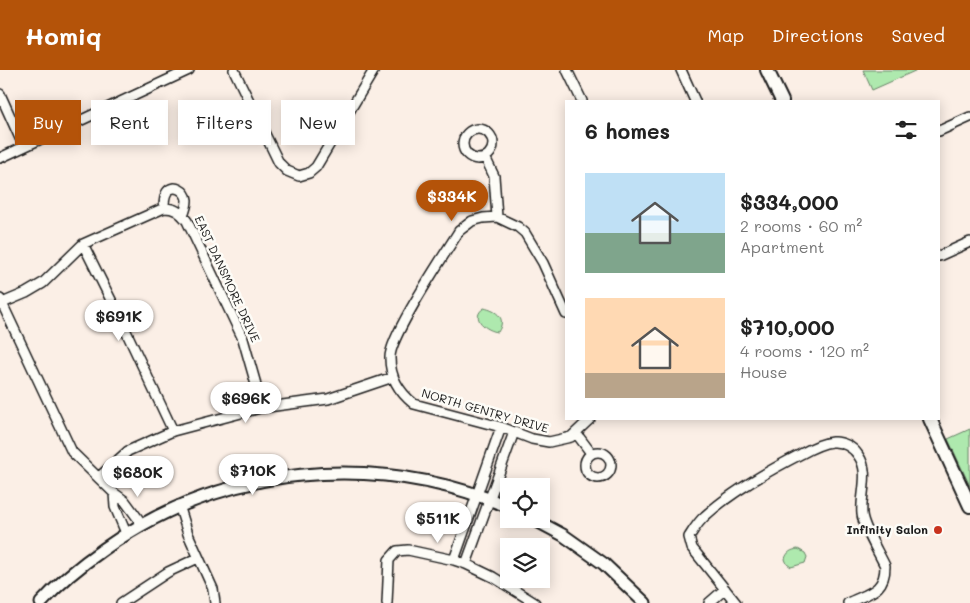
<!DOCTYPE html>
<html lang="en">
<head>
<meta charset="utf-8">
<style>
  :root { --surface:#fff; --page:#f2f2f2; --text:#222; --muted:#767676; --accent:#b45309 }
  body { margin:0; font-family:Mali,sans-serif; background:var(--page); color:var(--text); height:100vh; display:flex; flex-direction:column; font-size:19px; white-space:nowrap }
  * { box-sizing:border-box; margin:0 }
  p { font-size:16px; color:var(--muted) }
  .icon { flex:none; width:28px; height:28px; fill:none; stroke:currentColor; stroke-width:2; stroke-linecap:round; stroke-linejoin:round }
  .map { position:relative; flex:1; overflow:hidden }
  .panel { position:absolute; left:565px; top:30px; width:375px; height:320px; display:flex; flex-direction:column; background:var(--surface); border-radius:0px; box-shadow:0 2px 12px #0003 }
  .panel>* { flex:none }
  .hud { position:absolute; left:15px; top:30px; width:475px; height:45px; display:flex; gap:10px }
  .fabs { position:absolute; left:500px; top:408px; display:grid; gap:10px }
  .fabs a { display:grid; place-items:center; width:50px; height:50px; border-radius:0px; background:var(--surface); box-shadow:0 2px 12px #0003; font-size:25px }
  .price { position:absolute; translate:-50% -42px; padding:0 11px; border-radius:18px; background:#fff; color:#222; font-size:16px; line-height:32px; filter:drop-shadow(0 1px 2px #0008) }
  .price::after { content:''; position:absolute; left:50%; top:30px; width:15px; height:11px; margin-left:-8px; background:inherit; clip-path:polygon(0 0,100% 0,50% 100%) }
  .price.active { background:var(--accent); color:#fff }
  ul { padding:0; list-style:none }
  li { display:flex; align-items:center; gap:15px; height:125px; padding:0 20px }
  li span { display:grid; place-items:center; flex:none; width:140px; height:100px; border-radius:0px; color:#555 }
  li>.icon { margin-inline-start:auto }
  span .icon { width:60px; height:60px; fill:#fffc; stroke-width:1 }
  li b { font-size:21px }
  h2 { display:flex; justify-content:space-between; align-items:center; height:60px; padding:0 20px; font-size:21px }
  .pill { padding:0 18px; border-radius:0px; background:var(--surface); box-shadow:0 2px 12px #0003; font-size:18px; line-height:45px }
  .pill.active { background:var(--accent); color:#fff }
  header { display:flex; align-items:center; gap:30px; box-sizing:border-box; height:70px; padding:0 25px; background:var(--accent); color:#fff }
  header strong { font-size:24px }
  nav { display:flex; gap:28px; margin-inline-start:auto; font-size:18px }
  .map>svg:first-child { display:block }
  .green { fill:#aee9ae; stroke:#658265 }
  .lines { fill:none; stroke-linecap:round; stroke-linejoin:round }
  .minor-casing { stroke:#1c1c1c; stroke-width:12 }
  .tertiary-casing { stroke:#1c1c1c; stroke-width:15 }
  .secondary-casing { stroke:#1c1c1c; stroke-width:16 }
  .minor { stroke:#fdfcf7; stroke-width:9 }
  .tertiary { stroke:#fdfcf7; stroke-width:11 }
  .secondary { stroke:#fdfcf7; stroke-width:12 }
  .poi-dot { fill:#c8321e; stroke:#fdfcf7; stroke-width:2 }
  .labels { text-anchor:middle; stroke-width:5; stroke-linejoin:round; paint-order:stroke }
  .street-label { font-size:12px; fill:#1c1c1c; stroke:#fdfcf7 }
  .poi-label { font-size:12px; font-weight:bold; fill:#1c1c1c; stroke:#fdfcf7; text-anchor:end }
</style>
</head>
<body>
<header>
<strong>Homiq</strong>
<nav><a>Map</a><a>Directions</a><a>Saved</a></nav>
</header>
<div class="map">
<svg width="970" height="533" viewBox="0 0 970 533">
  <rect width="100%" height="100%" fill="#fbefe6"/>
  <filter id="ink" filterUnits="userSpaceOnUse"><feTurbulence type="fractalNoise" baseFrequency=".02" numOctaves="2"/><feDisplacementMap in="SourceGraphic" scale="10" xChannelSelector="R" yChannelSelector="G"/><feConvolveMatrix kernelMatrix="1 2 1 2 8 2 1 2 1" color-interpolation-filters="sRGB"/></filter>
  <g filter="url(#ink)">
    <path class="green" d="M863,0H917L872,20Z
      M484,238C497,241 507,248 498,262C487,261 469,248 484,238Z
      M970,359V416L948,369Z
      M798,479L805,483L807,487L805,493L791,497L787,494L785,489C787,482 791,480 798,479Z"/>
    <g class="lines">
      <g class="minor-casing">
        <path id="minor" d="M234,0L279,93L287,101L299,106L309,103L316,97L374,0
          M567,0L582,31
          M681,0L695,31
          M0,24L24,77
          M463 74a15 15 0 1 1 30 0a15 15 0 1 1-30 0Z
          M939,61L970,47
          M485,87L494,106L497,147
          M0,88L189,0
          M164,138C164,133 164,126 167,122C174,113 186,121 187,130C187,135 185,141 183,146
          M83,174L116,240L173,361
          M939,186L970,172
          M0,229L72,382L114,423L125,431L142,454
          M0,234L26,223L43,213L83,174L164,138C175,138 180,142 187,151L243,269L255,311L260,338
          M566,244L543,193L525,163L518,157L497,147L483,148L472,151L459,161C445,184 389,267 390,288C390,308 399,322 414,334L501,357L532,369L549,372L571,367L590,349
          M576,363L591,383
          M585 395a13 13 0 1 1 26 0a13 13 0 1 1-26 0Z
          M99,407L128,381L173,361L260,338L328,329L393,307
          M114,423L115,437L126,463
          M179,435L188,464L213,519L215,533
          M454,490L501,357
          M466,494L514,362
          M121,533L168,502L198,488
          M387,533L389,490L397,481L408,480L454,490L466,494L493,507L535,533
          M709,533L725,519
          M736,533L692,478L689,467C694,459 698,452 705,446C730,423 770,400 801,384C810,379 821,373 832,372C842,371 853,377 858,385C871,402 860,425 862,444C863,457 879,483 885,496C885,522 868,523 848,533"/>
      </g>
      <g class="tertiary-casing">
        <path id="tertiary" d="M533,449L563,465L604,494L645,533
          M41,533C60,512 81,495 104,479C223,394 375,381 509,437"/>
      </g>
      <g class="secondary-casing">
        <path id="secondary" d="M767,0L782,31
          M930,349L970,436"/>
      </g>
      <use href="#minor" class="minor"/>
      <use href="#tertiary" class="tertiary"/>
      <use href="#secondary" class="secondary"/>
    </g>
  </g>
  <circle class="poi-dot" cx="938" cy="460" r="5"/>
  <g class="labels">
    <g class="street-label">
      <text transform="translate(227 209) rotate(65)" y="4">EAST DANSMORE DRIVE</text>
      <text transform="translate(485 341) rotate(16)" y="4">NORTH GENTRY DRIVE</text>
    </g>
    <g class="poi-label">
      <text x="928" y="464">Infinity Salon</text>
    </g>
  </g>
</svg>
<div class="fabs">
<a><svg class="icon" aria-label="locate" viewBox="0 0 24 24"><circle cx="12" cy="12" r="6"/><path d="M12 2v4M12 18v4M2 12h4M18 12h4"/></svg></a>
<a><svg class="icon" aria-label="layers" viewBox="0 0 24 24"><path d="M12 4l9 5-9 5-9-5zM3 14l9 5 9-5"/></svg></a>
</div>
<b class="price active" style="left:452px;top:152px">$334K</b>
<b class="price" style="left:119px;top:272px">$691K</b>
<b class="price" style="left:246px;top:354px">$696K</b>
<b class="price" style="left:253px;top:426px">$710K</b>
<b class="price" style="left:138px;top:428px">$680K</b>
<b class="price" style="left:438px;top:474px">$511K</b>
<div class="hud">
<a class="pill active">Buy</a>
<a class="pill">Rent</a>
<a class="pill">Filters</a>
<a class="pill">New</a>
</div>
<section class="panel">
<h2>6 homes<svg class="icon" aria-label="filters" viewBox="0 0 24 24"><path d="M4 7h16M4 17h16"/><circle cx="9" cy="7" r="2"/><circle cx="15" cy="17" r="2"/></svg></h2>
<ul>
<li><span style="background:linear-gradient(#bfe0f5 60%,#7fa58c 0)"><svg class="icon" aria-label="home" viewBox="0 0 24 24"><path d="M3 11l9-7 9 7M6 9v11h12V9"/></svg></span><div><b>$334,000</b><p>2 rooms · 60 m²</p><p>Apartment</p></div></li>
<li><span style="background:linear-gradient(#ffd9b3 75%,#b9a48a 0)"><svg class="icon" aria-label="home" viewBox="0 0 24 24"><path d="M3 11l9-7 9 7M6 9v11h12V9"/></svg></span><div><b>$710,000</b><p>4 rooms · 120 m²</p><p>House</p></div></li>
</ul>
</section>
</div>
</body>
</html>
